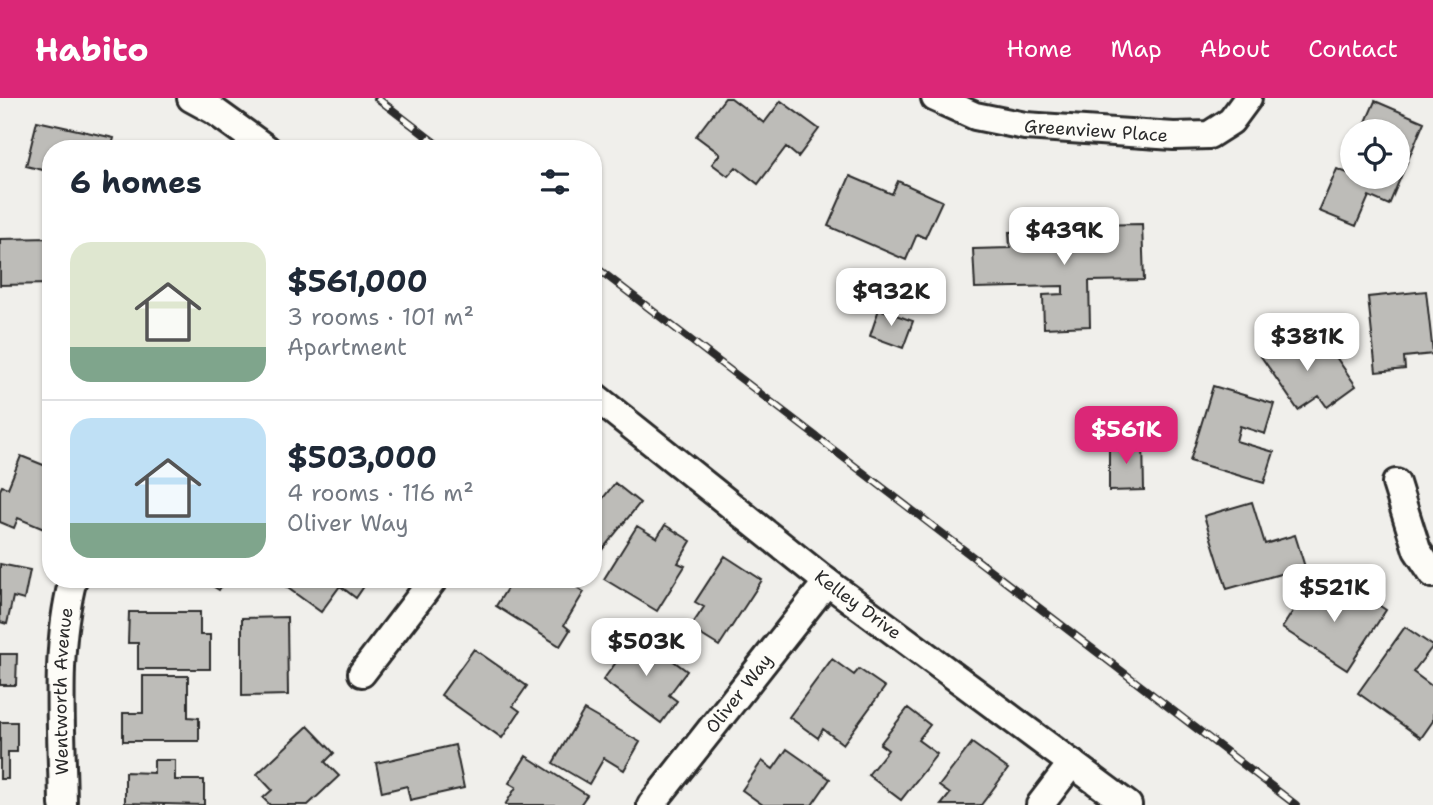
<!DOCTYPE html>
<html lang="en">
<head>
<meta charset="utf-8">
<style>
  :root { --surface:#fff; --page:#f2f2f3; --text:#1f2937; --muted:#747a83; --line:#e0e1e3; --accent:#db2777 }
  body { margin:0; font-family:"Shantell Sans",sans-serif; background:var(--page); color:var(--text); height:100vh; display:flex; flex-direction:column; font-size:26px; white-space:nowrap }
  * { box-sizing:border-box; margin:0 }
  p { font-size:23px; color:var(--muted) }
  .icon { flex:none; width:38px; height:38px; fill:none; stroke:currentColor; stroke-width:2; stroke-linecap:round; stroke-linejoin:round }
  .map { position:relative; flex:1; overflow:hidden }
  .details { position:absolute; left:42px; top:42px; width:560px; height:448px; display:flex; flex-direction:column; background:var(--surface); border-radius:28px; box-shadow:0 2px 5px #0004 }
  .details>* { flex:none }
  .controls { position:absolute; left:1340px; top:21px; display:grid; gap:14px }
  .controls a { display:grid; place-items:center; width:70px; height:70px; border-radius:50%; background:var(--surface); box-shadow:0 2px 5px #0004; font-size:35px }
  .price { position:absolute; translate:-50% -60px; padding:0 16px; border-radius:14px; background:#fff; color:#222; font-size:23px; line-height:46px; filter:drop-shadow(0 2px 4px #0008) }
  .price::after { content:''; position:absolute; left:50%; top:42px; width:21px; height:16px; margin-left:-10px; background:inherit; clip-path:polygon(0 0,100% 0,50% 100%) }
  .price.selected { background:var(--accent); color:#fff }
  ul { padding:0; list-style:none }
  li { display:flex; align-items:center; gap:21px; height:175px; padding:0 28px }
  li+li { border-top:2px solid var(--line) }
  li span { display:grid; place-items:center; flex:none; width:196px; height:140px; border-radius:21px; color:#555 }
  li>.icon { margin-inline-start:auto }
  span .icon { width:84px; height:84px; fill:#fffc; stroke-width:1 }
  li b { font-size:30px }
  h2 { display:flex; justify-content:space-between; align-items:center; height:84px; padding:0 28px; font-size:30px }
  header { display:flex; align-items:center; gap:42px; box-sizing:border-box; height:98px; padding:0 35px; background:var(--accent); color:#fff }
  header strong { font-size:33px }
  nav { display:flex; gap:38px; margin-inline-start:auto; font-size:24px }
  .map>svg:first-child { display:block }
  .building { fill:#bdbcb8; stroke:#2b2b2b; stroke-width:2 }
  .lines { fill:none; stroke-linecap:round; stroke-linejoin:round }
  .minor-casing { stroke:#2b2b2b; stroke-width:32 }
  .minor { stroke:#fdfcf7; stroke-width:26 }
  .rail-casing { stroke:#2b2b2b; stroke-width:8 }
  .rail { stroke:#fdfcf7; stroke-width:5; stroke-dasharray:16; stroke-linecap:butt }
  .labels { text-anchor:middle; stroke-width:6; stroke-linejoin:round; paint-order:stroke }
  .street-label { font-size:18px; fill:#2b2b2b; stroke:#fdfcf7 }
</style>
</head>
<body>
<header>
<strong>Habito</strong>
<nav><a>Home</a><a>Map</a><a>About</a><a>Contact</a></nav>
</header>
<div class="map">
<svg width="1433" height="707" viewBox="0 0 1433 707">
  <rect width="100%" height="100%" fill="#f0efeb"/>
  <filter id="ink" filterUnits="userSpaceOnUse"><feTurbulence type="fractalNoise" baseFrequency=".0143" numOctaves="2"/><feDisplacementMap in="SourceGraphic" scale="14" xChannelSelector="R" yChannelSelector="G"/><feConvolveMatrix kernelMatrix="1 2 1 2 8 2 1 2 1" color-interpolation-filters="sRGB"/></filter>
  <g filter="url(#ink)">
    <path class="building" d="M725,0H731L764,25L781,3L819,31L798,59L786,49L758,86L736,69L728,78L712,66L720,56L696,38Z
      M1375,3L1424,24L1389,107L1369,98L1356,128L1319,113L1337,71L1350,76L1353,70V79H1398V33H1362Z
      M37,23L114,40L111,51H51V74L26,68Z
      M850,78L892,96L898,83L942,103L925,140L917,136L906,162L828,128Z
      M1142,126L1144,182L1089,183L1090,228L1044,230L1043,197L1063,196V188L975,190L973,151L1010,150L1009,134L1055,132L1056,142L1089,141V127Z
      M51,140V186L0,187V141Z
      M1426,193L1433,256L1404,259L1405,271L1376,274L1368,199Z
      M879,211L913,223L903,250L870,238Z
      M1284,236L1303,263L1327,246L1356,288L1327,309L1319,298L1298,312L1258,254Z
      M1213,288L1274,306L1265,336L1240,328L1236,343L1274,354L1264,385L1190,363Z
      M1143,343L1144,392L1109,393V344Z
      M21,358L51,370V434L18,420L14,430L0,424V392L2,388L8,390Z
      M615,385L640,405L593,463V392L603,400Z
      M1252,404L1265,446L1295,437L1305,469L1227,491L1204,418Z
      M665,427L691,443L678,465L685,468L657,513L604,481L637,428L657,440Z
      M725,458L762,482L719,548L690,530L704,509L695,504Z
      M0,466L30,472L24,502L13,499L7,526L0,524Z
      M201,481H226L219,492Z
      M290,481H369L356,500L340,488L321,514L285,488Z
      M513,481L528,489L533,481H564L584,494L564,527L570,532L560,548L496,508Z
      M1311,485L1349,510L1359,494L1386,512L1347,572L1282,530Z
      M129,514H200V537H210V571H138V545H128Z
      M287,519L288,597L242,598V520Z
      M1405,529L1433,548L1413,574L1433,589V623L1421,640L1358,595Z
      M637,536L687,573L669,597L677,603L661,625L603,582Z
      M474,551L527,588L513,608L520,613L502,640L441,597Z
      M0,556H17L16,587H0Z
      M832,561L854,577L859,571L885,589L843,646L823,631L818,640L789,619Z
      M143,578H188V619L199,620V643H123V615H143Z
      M908,610L930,627L918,642L937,656L901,702L868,677L888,652L880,646Z
      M584,612L640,644L624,672L604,660L589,686L553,665Z
      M0,624H17V654H8V681H0Z
      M308,628L334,655L325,664L339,678L308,707H270L263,700L272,692L257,676Z
      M972,645L1008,671L981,707H941L950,696L939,688Z
      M455,647L464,690L410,702L407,688L382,694L376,665Z
      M787,651L830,681L812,707H763L742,692L762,663L773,671Z
      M526,658L587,697L580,707H505L516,689L509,685Z
      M154,662H175V682H204V707L125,705V674L154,675Z"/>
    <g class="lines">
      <g class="minor-casing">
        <g id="minor">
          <path d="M191,0L213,12L267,51"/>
          <path id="s1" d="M935,0L975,18L1025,28L1174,38L1209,37L1231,23L1248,0"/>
          <path id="s2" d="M593,297L827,484L1128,707"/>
          <path d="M1396,385L1417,452L1433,476"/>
          <path d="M362,575L434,481"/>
          <path id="s3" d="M63,707C62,633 54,553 73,481"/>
          <path id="s4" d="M651,707L827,484"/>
          <path d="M1040,707L1072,665"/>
        </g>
      </g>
      <use href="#minor" class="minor"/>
      <g class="rail-casing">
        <path id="rail" d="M377,0L443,51
          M593,167L1296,707"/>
      </g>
      <use href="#rail" class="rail"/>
    </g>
  </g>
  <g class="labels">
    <g class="street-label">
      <text dy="6" stroke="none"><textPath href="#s1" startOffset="166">Greenview Place</textPath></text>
      <text dy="6" stroke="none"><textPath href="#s2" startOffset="338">Kelley Drive</textPath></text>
      <text dy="6" stroke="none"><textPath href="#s3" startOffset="114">Wentworth Avenue</textPath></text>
      <text dy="6" stroke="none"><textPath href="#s4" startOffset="142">Oliver Way</textPath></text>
    </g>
  </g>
</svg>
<div class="controls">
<a><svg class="icon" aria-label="locate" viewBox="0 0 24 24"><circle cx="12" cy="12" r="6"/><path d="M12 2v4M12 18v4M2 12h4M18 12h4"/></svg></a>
</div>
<b class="price" style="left:1064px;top:169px">$439K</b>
<b class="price" style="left:891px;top:230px">$932K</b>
<b class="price" style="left:1307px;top:275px">$381K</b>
<b class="price selected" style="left:1126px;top:368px">$561K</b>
<b class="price" style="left:1334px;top:526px">$521K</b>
<b class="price" style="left:646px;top:580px">$503K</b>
<section class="details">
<h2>6 homes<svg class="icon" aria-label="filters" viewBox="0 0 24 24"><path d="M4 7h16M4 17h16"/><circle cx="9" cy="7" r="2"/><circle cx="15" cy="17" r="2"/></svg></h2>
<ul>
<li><span style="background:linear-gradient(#dfe7d0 75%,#7fa58c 0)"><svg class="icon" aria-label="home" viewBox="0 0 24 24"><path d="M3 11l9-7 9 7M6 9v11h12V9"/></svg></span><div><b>$561,000</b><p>3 rooms · 101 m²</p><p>Apartment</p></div></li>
<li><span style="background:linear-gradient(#bfe0f5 75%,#7fa58c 0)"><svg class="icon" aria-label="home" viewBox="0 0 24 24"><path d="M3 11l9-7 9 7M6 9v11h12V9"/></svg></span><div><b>$503,000</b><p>4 rooms · 116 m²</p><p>Oliver Way</p></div></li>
</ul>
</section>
</div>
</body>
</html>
